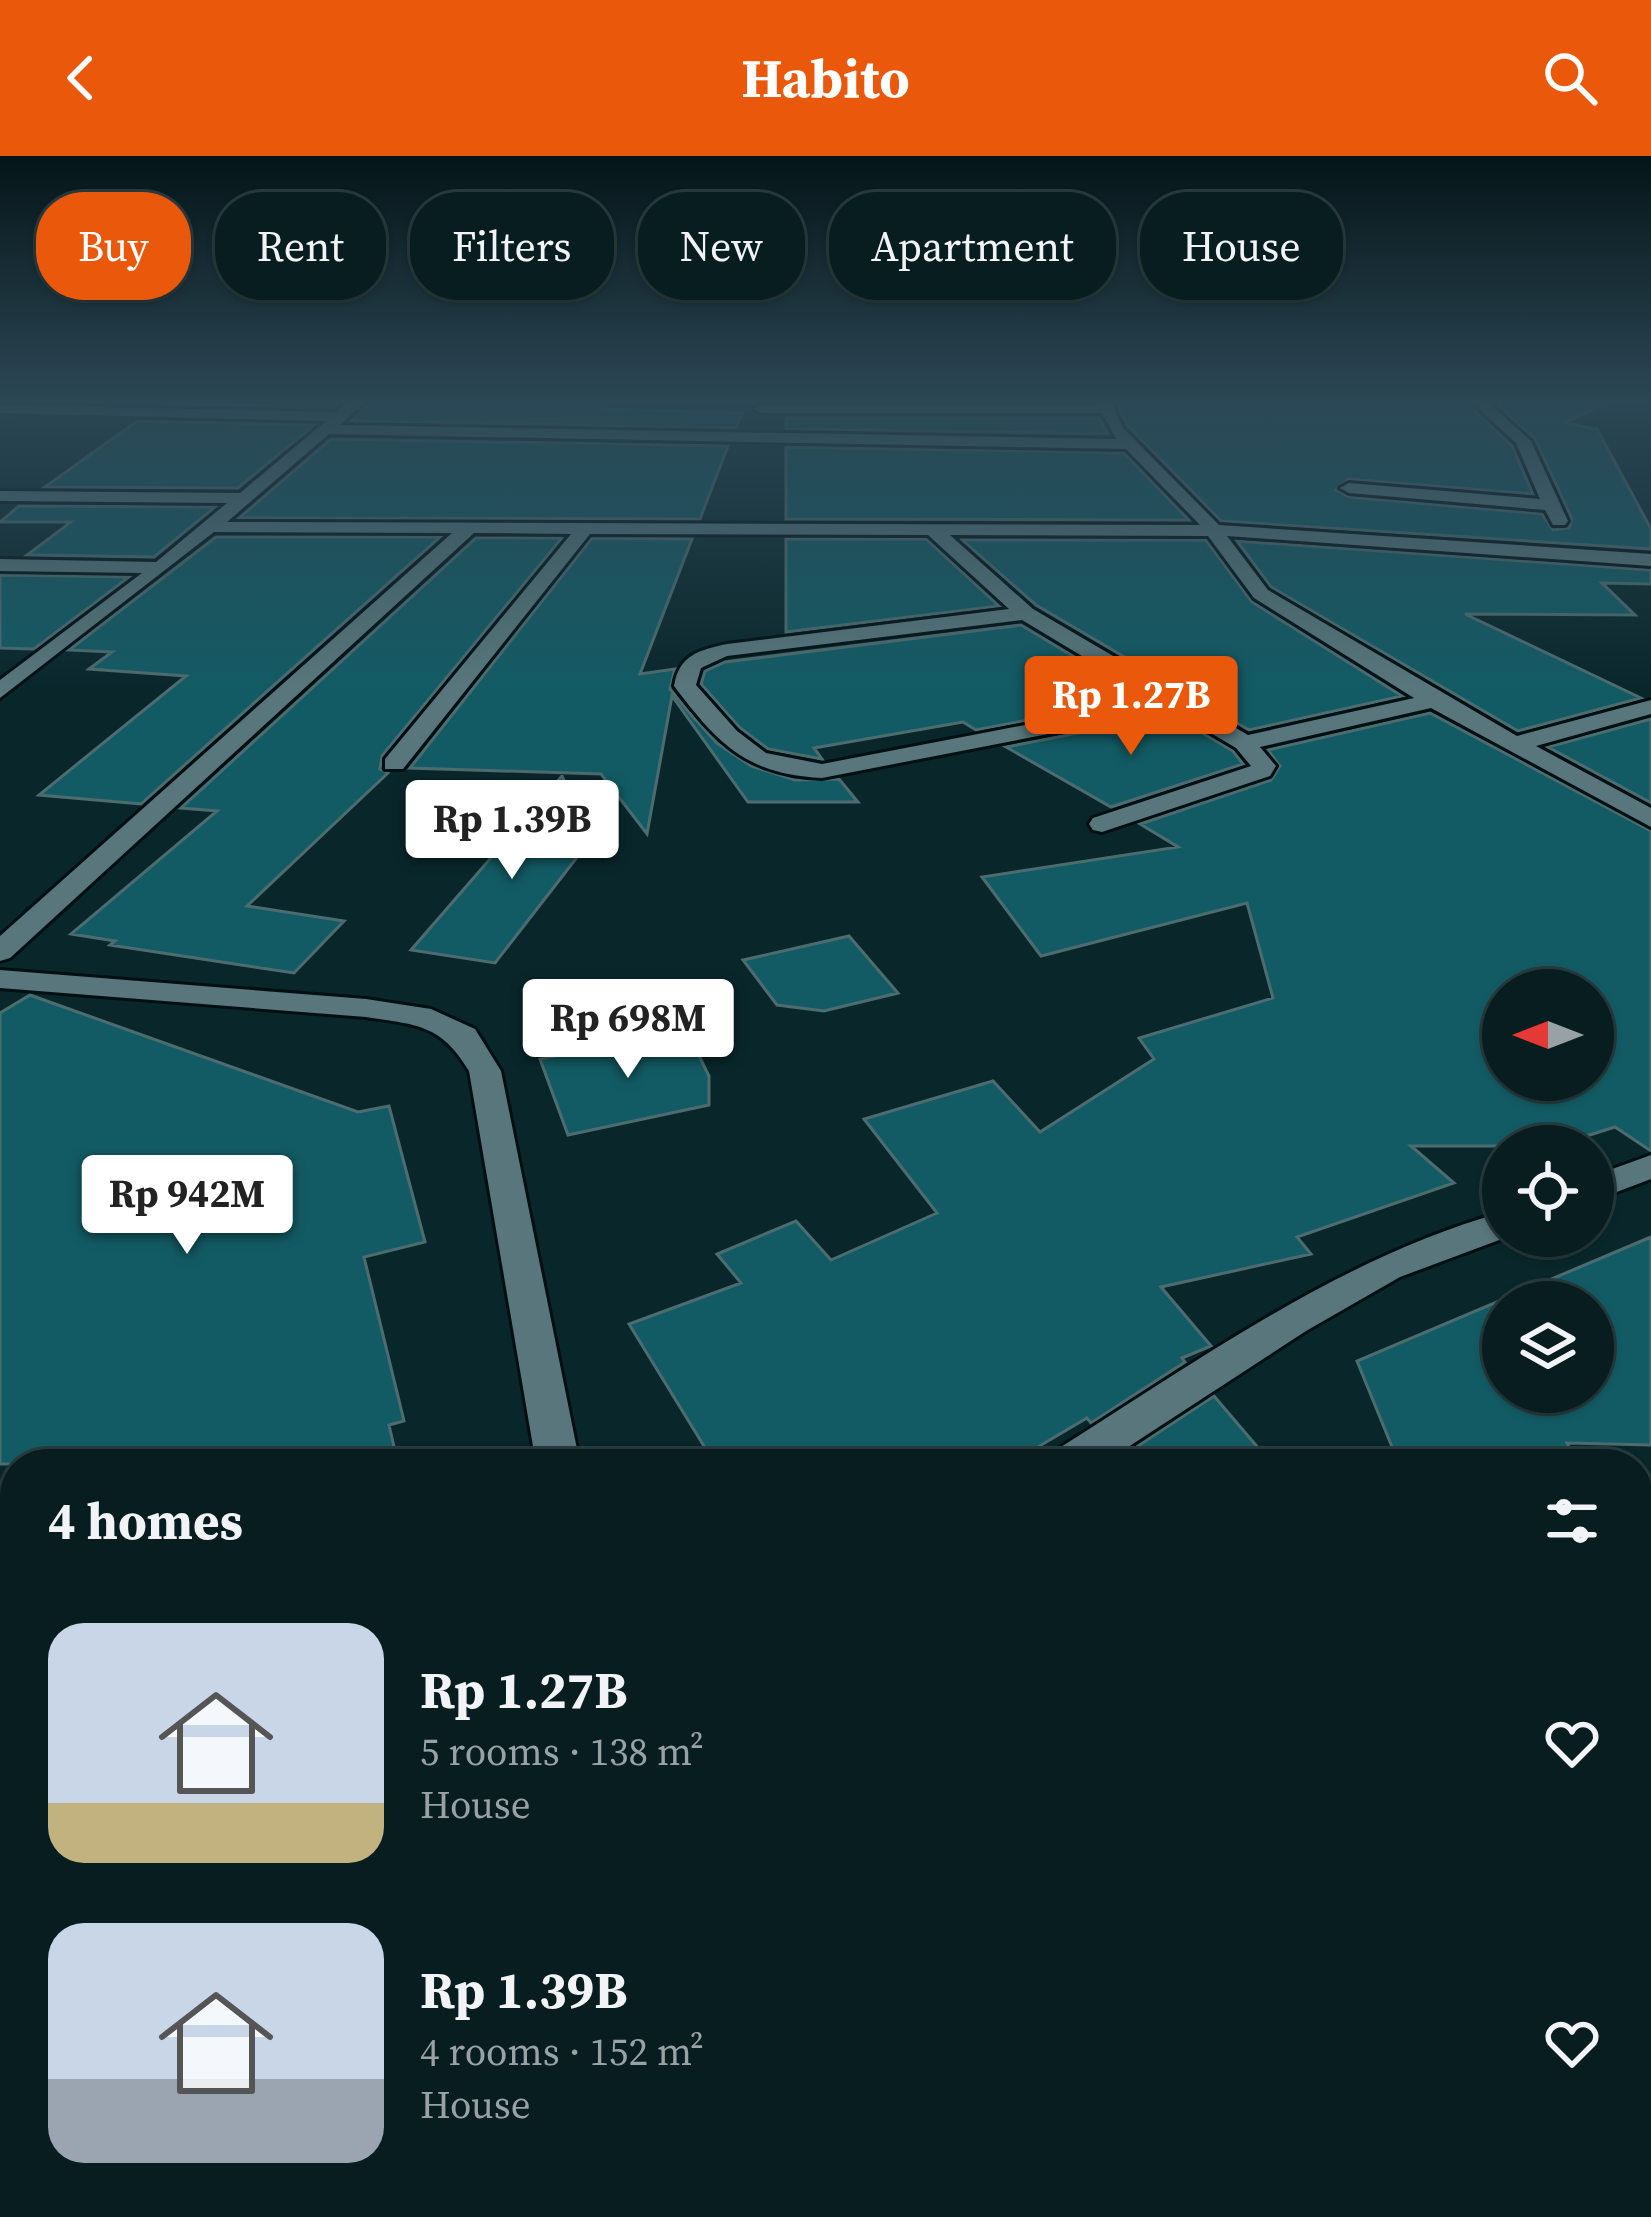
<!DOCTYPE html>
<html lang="en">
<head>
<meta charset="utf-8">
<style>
  :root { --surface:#071d20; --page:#152a2d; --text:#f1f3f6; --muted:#98a2a5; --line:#283b3e; --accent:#ea580c }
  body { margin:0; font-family:"Source Serif 4",serif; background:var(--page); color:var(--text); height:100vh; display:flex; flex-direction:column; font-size:45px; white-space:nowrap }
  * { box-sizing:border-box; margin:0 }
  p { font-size:39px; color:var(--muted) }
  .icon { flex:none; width:66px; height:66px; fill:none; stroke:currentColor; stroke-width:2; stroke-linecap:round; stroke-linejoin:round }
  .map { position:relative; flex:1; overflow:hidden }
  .details { position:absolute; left:0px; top:1293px; width:1653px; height:768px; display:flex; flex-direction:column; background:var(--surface); border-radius:48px 48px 0 0; box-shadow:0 3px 9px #0004,0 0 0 3px var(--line) }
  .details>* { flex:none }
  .banner { position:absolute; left:36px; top:36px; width:1581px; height:108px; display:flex; gap:24px }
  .needle { width:78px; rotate:270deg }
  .fabs { position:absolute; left:1482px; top:813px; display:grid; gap:24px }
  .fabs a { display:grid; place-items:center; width:132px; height:132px; border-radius:50%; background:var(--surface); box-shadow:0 3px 9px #0004,0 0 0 3px var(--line); font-size:60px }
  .price { position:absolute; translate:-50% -102px; padding:0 27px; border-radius:12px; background:#fff; color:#222; font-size:39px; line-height:78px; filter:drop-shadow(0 3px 6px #0008) }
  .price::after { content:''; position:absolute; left:50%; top:72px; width:36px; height:27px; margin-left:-18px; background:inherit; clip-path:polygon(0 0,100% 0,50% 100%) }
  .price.selected { background:var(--accent); color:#fff }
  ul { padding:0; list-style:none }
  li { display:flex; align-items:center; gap:36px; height:300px; padding:0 48px }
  li span { display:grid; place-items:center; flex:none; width:336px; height:240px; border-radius:36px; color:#555 }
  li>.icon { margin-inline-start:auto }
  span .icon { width:144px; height:144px; fill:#fffc; stroke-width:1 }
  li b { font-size:51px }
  h2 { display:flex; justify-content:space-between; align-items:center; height:144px; padding:0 48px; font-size:51px }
  .pill { padding:0 42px; border-radius:48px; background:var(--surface); box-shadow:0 3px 9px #0004,0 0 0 3px var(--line); font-size:42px; line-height:108px }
  .pill.selected { background:var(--accent); color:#fff }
  header { display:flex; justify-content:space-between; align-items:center; height:156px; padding:0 48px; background:var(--accent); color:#fff; font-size:54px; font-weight:700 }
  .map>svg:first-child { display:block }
  .building { fill:#135b64; stroke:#4d6c70; stroke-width:3; fill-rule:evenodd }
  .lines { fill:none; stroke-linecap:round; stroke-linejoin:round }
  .street-casing { stroke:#000f12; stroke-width:6 }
  .street { fill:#58767b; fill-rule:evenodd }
</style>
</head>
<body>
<header><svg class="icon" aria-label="back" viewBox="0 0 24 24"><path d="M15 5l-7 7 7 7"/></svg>Habito<svg class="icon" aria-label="search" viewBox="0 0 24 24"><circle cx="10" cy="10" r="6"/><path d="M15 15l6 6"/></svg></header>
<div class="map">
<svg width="1651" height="2061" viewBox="0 0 1651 2061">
  <rect width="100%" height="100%" fill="#09272b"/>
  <path class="building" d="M167,243H345L334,251L161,248Z
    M372,243H606L600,253L742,257L736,272L351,265Z
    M1115,243H1478L1475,255L1512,290L1533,338L1349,323L1336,334L1349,341L1542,358L1553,374L1569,372L1572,363L1535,283L1499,250L1502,243H1616L1565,267L1597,273L1651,373V393L1221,365L1127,269Z
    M786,262H1099L1108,278L786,273Z
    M137,265L314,269L238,332L45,331Z
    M331,283L728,290L700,363L239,362Z
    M786,291L1124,297L1189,364L786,363Z
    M19,350L215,351L154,401L27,399L71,366H0Z
    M216,381H440L141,648L39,639L186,520L89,513L112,496L69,494Z
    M476,382H562L382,600L380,613L388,617L247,750L344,765L294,817L110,789L115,785L71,778L217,655L181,652Z
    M592,382L692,383L640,518L675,513L670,533L686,553L717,587L751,610L795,624L839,623L858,646H748L672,540L647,678L601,618L410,612Z
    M786,383H926L999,450L786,476Z
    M962,384H1206L1252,446L1402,540L1249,574L1036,449Z
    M1237,385L1651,414V428L1602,427L1635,459L1465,458L1641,542L1518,575L1271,431Z
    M0,419L129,421L34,493L0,492Z
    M1021,469L1143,542L976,574L963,566L814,592L822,603L768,593L740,572L701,528L705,515L725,506Z
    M1430,557L1651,675V995L1615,971L1555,990H1411L1454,1027L1297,1081L1311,1098L1161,1131L1211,1190L1182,1202L1185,1206L1091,1267L1087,1262L1009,1308H715L629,1168L741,1127L717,1098L796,1065L831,1104L937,1057L864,963L993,925L1040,976L1154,903L1139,882L1273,842L1247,747L1041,800L982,721L1178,691L1140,668L1271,624L1280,610L1268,594ZM1503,834H1593V924H1503Z
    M1171,559L1233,595L1243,608L1111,651L1006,591Z
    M1651,563V647L1548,591Z
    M562,620L592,682L495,807L411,794Z
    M849,780L898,837L824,855L777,849L743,804Z
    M30,839L358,956L389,950L425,1086L364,1101L404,1265L389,1269L398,1308H0V857Z
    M686,873L709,920V949L568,979L540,903Z
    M1651,1081V1289L1567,1287L1577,1308H1399L1357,1205ZM1503,1146H1593V1236H1503Z
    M1214,1240L1272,1308H1122L1118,1303Z"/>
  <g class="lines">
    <g class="street-casing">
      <path id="street" d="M352,243H368L340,269L1116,283L1102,257H761L754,253L761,249H1098L1096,243H1110L1123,272L1219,369L1651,398V410L1227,380L1268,434L1517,580L1651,544V558L1536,590L1651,652V671L1431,552L1260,591L1276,610L1270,620L1102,676L1093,674L1089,668L1093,662L1251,610L1236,592L1172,554L822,622C747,619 717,587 674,530C679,499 699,494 727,488L1009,453L928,379L590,378L403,613H385V603L571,378L474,377L10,802L0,805V780L452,377L214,376L0,542V524L142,417L0,415V403L156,406L227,347L0,345V335L240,337L326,265L0,257V249L336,256ZM329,278L1126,293L1200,369L227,366ZM950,379L1208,380L1254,442L1414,542L1248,579L1033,453ZM1022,464L1155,544L822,608L766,597L737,575L696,529L701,512L727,500Z
        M1484,243H1498L1493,251L1531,285L1568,365L1565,369H1553L1545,354L1349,337L1340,332L1349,327L1540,343L1516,287L1478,252Z
        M0,814L366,843L431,853L475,873L501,915L580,1308H536L469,915C441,868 417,869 366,861L0,832Z
        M1651,999V1023L1593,1045V1020Z
        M1503,1056V1080H1510L1400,1121L1306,1175L1102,1308H1046L1053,1296C1197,1206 1337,1103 1503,1056Z
        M15,1987V2046H26L0,2058V1993Z
        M673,2046H737L739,2061H675Z"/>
    </g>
    <use href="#street" class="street"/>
  </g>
  <linearGradient id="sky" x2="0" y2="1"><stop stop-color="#051518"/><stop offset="0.46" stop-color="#2c4755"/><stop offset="1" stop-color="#2c4755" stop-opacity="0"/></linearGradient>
  <rect width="1651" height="532" fill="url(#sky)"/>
</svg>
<div class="fabs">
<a><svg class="needle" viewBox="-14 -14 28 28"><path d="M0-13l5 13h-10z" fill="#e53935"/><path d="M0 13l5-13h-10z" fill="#98a2a5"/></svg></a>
<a><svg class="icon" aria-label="locate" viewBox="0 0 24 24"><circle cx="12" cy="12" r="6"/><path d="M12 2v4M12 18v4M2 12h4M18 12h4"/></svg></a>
<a><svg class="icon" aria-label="layers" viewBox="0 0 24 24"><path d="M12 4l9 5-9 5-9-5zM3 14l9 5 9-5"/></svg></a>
</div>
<b class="price selected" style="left:1131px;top:602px">Rp 1.27B</b>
<b class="price" style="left:512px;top:726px">Rp 1.39B</b>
<b class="price" style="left:628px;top:925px">Rp 698M</b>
<b class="price" style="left:187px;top:1101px">Rp 942M</b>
<div class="banner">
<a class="pill selected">Buy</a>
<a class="pill">Rent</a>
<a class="pill">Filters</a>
<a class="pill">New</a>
<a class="pill">Apartment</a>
<a class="pill">House</a>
</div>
<section class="details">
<h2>4 homes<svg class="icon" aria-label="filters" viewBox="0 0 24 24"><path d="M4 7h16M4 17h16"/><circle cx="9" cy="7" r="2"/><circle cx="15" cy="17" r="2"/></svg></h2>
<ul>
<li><span style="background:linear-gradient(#c9d6e8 75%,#c2b280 0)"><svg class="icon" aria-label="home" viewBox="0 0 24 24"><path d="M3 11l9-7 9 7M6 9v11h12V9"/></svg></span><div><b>Rp 1.27B</b><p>5 rooms · 138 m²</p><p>House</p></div><svg class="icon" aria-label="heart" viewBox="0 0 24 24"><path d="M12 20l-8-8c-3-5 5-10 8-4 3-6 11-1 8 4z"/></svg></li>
<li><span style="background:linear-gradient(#c9d6e8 65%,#9aa5b1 0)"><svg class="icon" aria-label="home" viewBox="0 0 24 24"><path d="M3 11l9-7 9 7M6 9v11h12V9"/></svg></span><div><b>Rp 1.39B</b><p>4 rooms · 152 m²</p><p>House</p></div><svg class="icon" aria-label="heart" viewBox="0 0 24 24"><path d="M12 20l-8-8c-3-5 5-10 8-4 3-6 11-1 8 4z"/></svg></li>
</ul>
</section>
</div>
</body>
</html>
